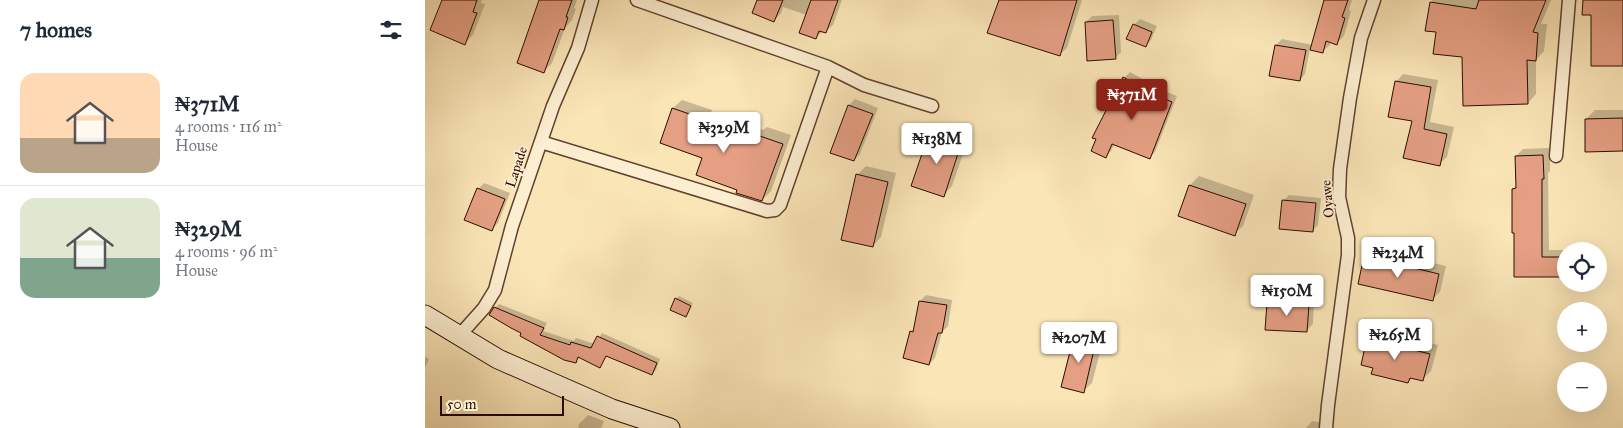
<!DOCTYPE html>
<html lang="en">
<head>
<meta charset="utf-8">
<style>
  :root { --surface:#fff; --page:#f6f6f7; --text:#1f2937; --muted:#747a83; --line:#e0e1e3; --accent:#8f2418 }
  body { margin:0; font-family:"IM FELL Great Primer",serif; background:var(--page); color:var(--text); height:100vh; display:flex; flex-direction:column; font-size:19px; white-space:nowrap }
  * { box-sizing:border-box; margin:0 }
  p { font-size:16px; color:var(--muted) }
  .icon { flex:none; width:28px; height:28px; fill:none; stroke:currentColor; stroke-width:2; stroke-linecap:round; stroke-linejoin:round }
  .map { position:relative; flex:1; overflow:hidden }
  .drawer { display:flex; flex-direction:column; background:var(--surface); width:425px }
  .drawer>* { flex:none }
  .controls { position:absolute; left:1132px; top:242px; display:grid; gap:10px }
  .controls a { display:grid; place-items:center; width:50px; height:50px; border-radius:50%; background:var(--surface); box-shadow:0 5px 20px #0002; font-size:25px }
  .scale { position:absolute; left:15px; bottom:12px; width:124px; box-sizing:border-box; padding-left:5px; border:2px solid #2c0b00; border-top:0; font-size:14px; line-height:18px; white-space:nowrap; color:#2c0b00; -webkit-text-stroke:4px #fceed0; paint-order:stroke }
  .price { position:absolute; translate:-50% -42px; padding:0 11px; border-radius:5px; background:#fff; color:#222; font-size:16px; line-height:32px; filter:drop-shadow(0 1px 2px #0008) }
  .price::after { content:''; position:absolute; left:50%; top:30px; width:15px; height:11px; margin-left:-8px; background:inherit; clip-path:polygon(0 0,100% 0,50% 100%) }
  .price.on { background:var(--accent); color:#fff }
  ul { padding:0; list-style:none }
  li { display:flex; align-items:center; gap:15px; height:125px; padding:0 20px }
  li+li { border-top:1px solid var(--line) }
  li span { display:grid; place-items:center; flex:none; width:140px; height:100px; border-radius:15px; color:#555 }
  li>.icon { margin-inline-start:auto }
  span .icon { width:60px; height:60px; fill:#fffc; stroke-width:1 }
  li b { font-size:21px }
  h2 { display:flex; justify-content:space-between; align-items:center; height:60px; padding:0 20px; font-size:21px }
  main { display:flex; flex:1; min-height:0 }
  .map>svg:first-child { display:block }
  .shadow { fill:#0003 }
  .building { fill:#e59f83; stroke:#2c0b00 }
  .lines { fill:none; stroke-linecap:round; stroke-linejoin:round }
  .street-casing { stroke:#60422e; stroke-width:15 }
  .secondary-casing { stroke:#2c0b00; stroke-width:21 }
  .street { stroke:#fceed0; stroke-width:12 }
  .secondary { stroke:#fceed0; stroke-width:19 }
  .labels { text-anchor:middle; stroke-width:4; stroke-linejoin:round; paint-order:stroke }
  .street-label { font-size:14px; fill:#2c0b00; stroke:#fceed0 }
</style>
</head>
<body>
<main>
<section class="drawer">
<h2>7 homes<svg class="icon" aria-label="filters" viewBox="0 0 24 24"><path d="M4 7h16M4 17h16"/><circle cx="9" cy="7" r="2"/><circle cx="15" cy="17" r="2"/></svg></h2>
<ul>
<li><span style="background:linear-gradient(#ffd9b3 65%,#b9a48a 0)"><svg class="icon" aria-label="home" viewBox="0 0 24 24"><path d="M3 11l9-7 9 7M6 9v11h12V9"/></svg></span><div><b>₦371M</b><p>4 rooms · 116 m²</p><p>House</p></div></li>
<li><span style="background:linear-gradient(#dfe7d0 60%,#7fa58c 0)"><svg class="icon" aria-label="home" viewBox="0 0 24 24"><path d="M3 11l9-7 9 7M6 9v11h12V9"/></svg></span><div><b>₦329M</b><p>4 rooms · 96 m²</p><p>House</p></div></li>
</ul>
</section>
<div class="map">
<svg width="1198" height="428" viewBox="0 0 1198 428">
  <rect width="100%" height="100%" fill="#fae5b7"/>
  <filter id="stains"><feTurbulence type="fractalNoise" baseFrequency=".004" numOctaves="4"/><feColorMatrix values="0 0 0 0 .2 0 0 0 0 .09 0 0 0 0 .02 0 0 0 .5 -.17"/></filter>
  <radialGradient id="worn" r=".72"><stop offset=".6" stop-color="#630" stop-opacity="0"/><stop offset="1" stop-color="#630" stop-opacity=".3"/></radialGradient>
  <path class="shadow" d="M18,0H57L56,3L60,4L48,35L40,43Z
    M115,0H152L149,8L151,9L147,20L140,28L127,63L119,71Z
    M334,0H417L408,25L400,32L398,31L390,38L382,15L358,7L356,13L349,21Z
    M575,0H657L642,48L634,55Z
    M900,0H927L924,10L926,11L919,36L912,43L905,41V45L897,52L885,49L880,74L875,80L851,45L857,39L888,45Z
    M1007,0H1126L1116,24H1122L1119,51L1111,60V94L1103,103L1041,56L1012,31L1002,30Z
    M694,15L696,52L690,58L661,22L667,16Z
    M715,19L732,26L726,40L720,46L709,25Z
    M705,72L723,82L722,84L752,96L730,152L724,158L690,143L686,151L680,157L699,78Z
    M978,74L1013,80L1005,122L1029,127L1022,157L1014,164L988,120L971,82Z
    M430,99L453,108L435,154L429,160L407,152L424,105Z
    M257,100L287,110L286,113L338,130L342,127L366,135L346,191L337,200L314,189L278,157L236,142L248,108Z
    M1170,110H1198V150L1162,151L1161,119Z
    M520,124L545,133L527,186L519,195L501,146Z
    M1125,148V171L1123,173L1124,250H1146L1141,251V273L1139,276H1091L1088,189L1092,185L1091,156L1098,149Z
    M441,166L471,173L456,237L448,246L432,175Z
    M774,176L829,195L818,226L809,234L754,216L765,185Z
    M59,183L85,193L73,223L67,229L53,189Z
    M864,195L896,198L893,225L887,231L858,201Z
    M948,249L1021,266L1015,292L1007,300L940,257Z
    M501,295L527,300L523,326L517,332L510,358L504,364L486,332L491,327L495,301Z
    M254,296L268,303L261,316L251,299Z
    M849,298L889,300L888,324L882,330L843,304Z
    M74,304L122,323L118,331L149,341L151,338L170,344L177,333L235,359L231,370L227,374L182,355L175,366L155,357L151,361L98,332L70,308Z
    M659,328L680,333L667,383L658,391L650,336Z
    M952,330L1013,345L1006,371L997,380L988,377L983,382L949,367L944,339Z
    M0,357L4,359L0,368Z
    M163,415L179,421L176,428H153L154,424Z
    M887,421L899,423L898,428H881Z"/>
  <path class="building" d="M17,0H52L48,12L52,13L40,45L5,30Z
    M114,0H147L141,17H143L139,30L135,29L119,73L92,63Z
    M332,0H358L349,22L327,13Z
    M386,0H413L401,33L394,31L391,39L374,33Z
    M574,0H652L635,56L562,33Z
    M899,0H923L917,17L920,18L912,45L901,41L898,53L885,50Z
    M1054,0H1121L1108,32L1113,33L1111,61L1102,60L1103,104L1038,106L1037,57L1008,54L1011,32L1000,31L1005,2L1051,9Z
    M1158,0H1198V66H1166V15H1157Z
    M688,20L691,59L662,61L660,22Z
    M708,24L727,32L721,47L701,39Z
    M850,45L881,50L875,81L844,76Z
    M698,77L718,88L717,90L747,102L725,159L687,144L681,158L666,151L671,139L667,138Z
    M970,81L1006,87L999,129L1022,134L1015,166L978,158L987,121L963,117Z
    M423,105L448,114L429,161L405,153Z
    M247,108L279,119L278,122L330,139L332,135L358,144L337,201L311,193L312,190L271,175L277,158L235,143Z
    M1198,118V151L1160,152V119Z
    M510,133L537,141L519,197L486,186L500,145L505,147Z
    M1118,155L1119,179H1117V257H1140V277H1089V233H1087V189L1091,188L1090,156Z
    M431,174L463,182L448,247L416,240Z
    M764,185L821,204L810,236L753,216Z
    M52,188L80,199L67,231L39,220Z
    M857,200L891,203L888,232L854,229Z
    M939,256L1014,274L1008,301L933,284Z
    M250,298L266,306L261,317L245,310Z
    M494,301L522,305L517,333H513L504,365L478,358L485,331L488,332Z
    M842,303L884,305L882,332L840,330Z
    M69,307L119,328L115,335L145,345L146,342L166,348L172,336L232,363L227,375L181,356L175,368L153,357L151,363L139,360L95,336L96,333L86,328L64,315Z
    M649,336L671,341L659,393L636,387Z
    M942,338L1005,354L998,381L985,378L983,383L946,374L948,368L936,365Z"/>
  <g class="lines">
    <g class="street-casing">
      <path id="street" d="M212,0L403,67L439,85L507,106
        M116,142L342,211L350,210L355,205L403,67
        M1131,156L1144,0
        M34,336L59,308L70,290L87,226L128,106L153,48L167,0
        M901,428L903,405L923,255V238L914,197L915,169L925,98L936,38L949,0"/>
    </g>
    <g class="secondary-casing">
      <path id="secondary" d="M0,315L73,359L187,409L245,428"/>
    </g>
    <use href="#street" class="street"/>
    <use href="#secondary" class="secondary"/>
  </g>
  <g class="labels">
    <g class="street-label">
      <text transform="translate(91 167) rotate(-72)" y="5">Lapade</text>
      <text transform="translate(902 199) rotate(-95)" y="5">Oyawe</text>
    </g>
  </g>
  <rect width="100%" height="100%" filter="url(#stains)"/>
  <rect width="100%" height="100%" fill="url(#worn)"/>
</svg>
<div class="controls">
<a><svg class="icon" aria-label="locate" viewBox="0 0 24 24"><circle cx="12" cy="12" r="6"/><path d="M12 2v4M12 18v4M2 12h4M18 12h4"/></svg></a>
<a>+</a>
<a>−</a>
</div>
<div class="scale">50 m</div>
<b class="price on" style="left:707px;top:121px">₦371M</b>
<b class="price" style="left:299px;top:154px">₦329M</b>
<b class="price" style="left:512px;top:165px">₦138M</b>
<b class="price" style="left:973px;top:279px">₦234M</b>
<b class="price" style="left:862px;top:317px">₦150M</b>
<b class="price" style="left:970px;top:361px">₦265M</b>
<b class="price" style="left:654px;top:364px">₦207M</b>
</div>
</main>
</body>
</html>
